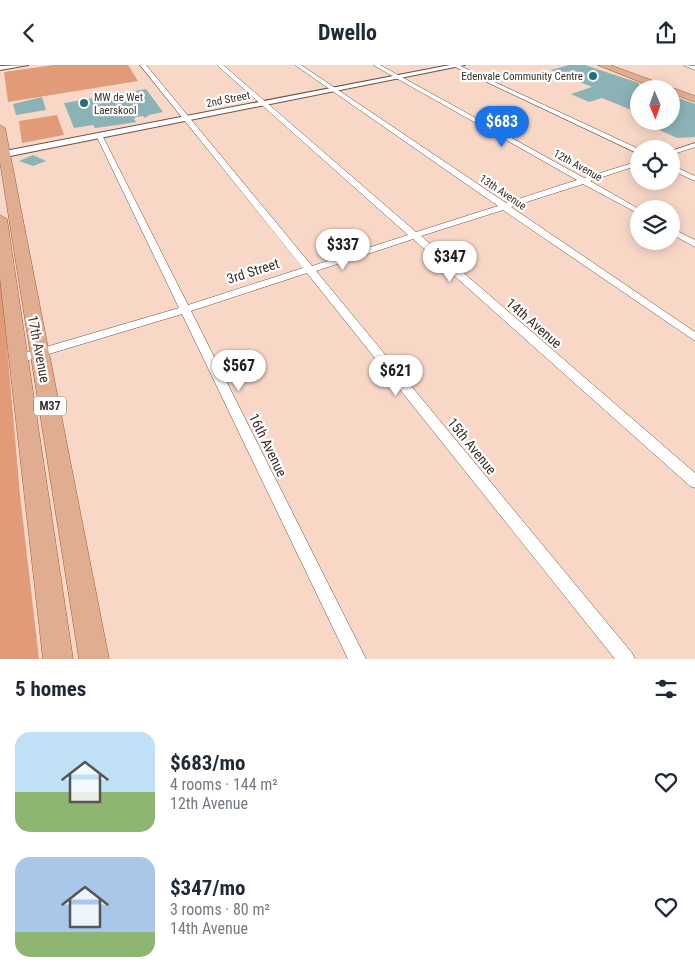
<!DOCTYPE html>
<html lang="en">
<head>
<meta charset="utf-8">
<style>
  :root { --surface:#fff; --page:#f2f2f3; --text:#1f2937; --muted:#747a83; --accent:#1a73e8 }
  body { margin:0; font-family:"Roboto Condensed",sans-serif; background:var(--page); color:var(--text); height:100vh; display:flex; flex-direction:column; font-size:19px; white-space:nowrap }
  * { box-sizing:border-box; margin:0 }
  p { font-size:16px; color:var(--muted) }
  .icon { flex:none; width:28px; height:28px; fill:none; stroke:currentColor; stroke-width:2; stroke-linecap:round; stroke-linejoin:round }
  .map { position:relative; height:594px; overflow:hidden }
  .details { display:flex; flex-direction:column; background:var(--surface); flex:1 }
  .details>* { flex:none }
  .needle { width:32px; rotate:178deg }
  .tools { position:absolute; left:630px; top:15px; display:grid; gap:10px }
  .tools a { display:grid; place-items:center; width:50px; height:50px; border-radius:50%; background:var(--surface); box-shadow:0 2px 12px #0003; font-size:25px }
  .price { position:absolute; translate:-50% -42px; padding:0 11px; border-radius:18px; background:#fff; color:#222; font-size:16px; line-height:32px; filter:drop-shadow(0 1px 2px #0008) }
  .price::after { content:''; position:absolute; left:50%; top:30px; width:15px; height:11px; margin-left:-8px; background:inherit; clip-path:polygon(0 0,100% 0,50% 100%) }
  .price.selected { background:var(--accent); color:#fff }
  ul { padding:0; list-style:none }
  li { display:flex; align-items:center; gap:15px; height:125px; padding:0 15px }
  li span { display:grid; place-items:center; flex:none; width:140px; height:100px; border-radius:15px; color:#555 }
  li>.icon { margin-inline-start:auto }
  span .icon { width:60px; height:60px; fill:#fffc; stroke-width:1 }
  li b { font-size:21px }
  h2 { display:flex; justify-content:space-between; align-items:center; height:60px; padding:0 15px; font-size:21px }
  header { display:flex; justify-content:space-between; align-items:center; height:65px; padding:0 15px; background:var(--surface); font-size:22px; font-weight:700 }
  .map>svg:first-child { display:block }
  .green { fill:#e19b78 }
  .building { fill:#8bb3b5 }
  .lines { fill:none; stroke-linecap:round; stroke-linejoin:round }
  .minor-casing { stroke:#6c5143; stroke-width:1 }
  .secondary-casing { stroke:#6c5143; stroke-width:2 }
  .primary-casing { stroke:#995d3d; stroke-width:1 }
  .minor { fill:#fff; fill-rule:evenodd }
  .secondary { fill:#fff; fill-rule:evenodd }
  .primary { fill:#e0ad91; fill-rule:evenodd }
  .poi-dot { fill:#246f73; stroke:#fff; stroke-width:2 }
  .labels { text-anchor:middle; stroke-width:4.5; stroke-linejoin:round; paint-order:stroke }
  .far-poi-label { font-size:11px; fill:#3c2f29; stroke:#fff; text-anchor:end }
  .far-street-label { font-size:11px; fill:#3c2f29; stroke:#fff }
  .shield { fill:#fff; stroke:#766d69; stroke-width:1 }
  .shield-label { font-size:12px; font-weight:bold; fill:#3c2f29 }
  .street-label { font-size:14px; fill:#3c2f29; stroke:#fff }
</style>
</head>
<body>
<header><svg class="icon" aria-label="back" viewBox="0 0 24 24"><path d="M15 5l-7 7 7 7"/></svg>Dwello<svg class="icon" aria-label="share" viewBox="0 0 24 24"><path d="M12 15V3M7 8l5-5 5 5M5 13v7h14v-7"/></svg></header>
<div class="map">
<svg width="695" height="594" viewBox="0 0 695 594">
  <rect width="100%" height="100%" fill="#f8d7c7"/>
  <path class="green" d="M54,0H128L138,16L8,37L4,7Z
    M57,50L64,70L22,78L19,56Z
    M0,200L20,430L39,594H0Z"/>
  <path class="building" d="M569,0H585L639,18V48L602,33L589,37L571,29L592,22L551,5Z
    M146,24L163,47L149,50L145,53L143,51L136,52L134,54L136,57L117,60L95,63L93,60L74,63L64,38Z
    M671,30L695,39V72L677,73L639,56H671Z
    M42,32L46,45L16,50L13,39Z
    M33,90L46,96L33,101L19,96Z"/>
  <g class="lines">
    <g class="minor-casing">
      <path id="minor" d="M140,0H146L312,201L408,170L217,0H223L416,167L498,141L295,0H301L506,138L577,115L373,0H380L584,113L639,96V100L590,116L639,144V149L583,119L511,142L695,267V276L503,145L421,171L695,408V423L690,421L413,174L316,206L632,588L635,594H615L307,208L191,246L366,594H348L182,249L19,298L15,297L13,294L15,291L179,243L96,70L97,69L102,70L188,240L303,203Z
        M451,0H458L639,84V89Z
        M684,0L695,1V5L685,1Z
        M695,78V82L671,90V86Z
        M671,100L695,111V116L671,105Z
        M671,163L695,175V182L671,169Z"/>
    </g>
    <g class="secondary-casing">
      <path id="secondary" d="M28,0L0,5V1Z
        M450,0H465L0,93V87Z"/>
    </g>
    <g class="primary-casing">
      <path id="primary" d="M598,0H610L695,31V37L671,28V24H658Z
        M0,60L5,63L109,594H79L0,97Z
        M0,150L7,154L73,594H43L0,214Z"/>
    </g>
    <use href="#minor" class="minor"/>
    <use href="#secondary" class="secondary"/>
    <use href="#primary" class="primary"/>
  </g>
  <g class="poi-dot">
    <circle cx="593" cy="11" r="5"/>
    <circle cx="84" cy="38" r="5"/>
  </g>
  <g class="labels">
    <g class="far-poi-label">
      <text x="583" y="15">Edenvale Community Centre</text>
      <text x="94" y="36" text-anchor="start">MW de Wet<tspan x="94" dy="13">Laerskool</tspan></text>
    </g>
    <g class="far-street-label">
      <text transform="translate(228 34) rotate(-11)" y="4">2nd Street</text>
      <text transform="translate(578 100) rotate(29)" y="4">12th Avenue</text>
      <text transform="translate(503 127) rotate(34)" y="4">13th Avenue</text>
    </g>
    <rect class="shield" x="34" y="331.5" width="32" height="19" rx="4"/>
    <g class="shield-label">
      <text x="50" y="345">M37</text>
    </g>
    <g class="street-label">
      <text transform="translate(253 206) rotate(-18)" y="5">3rd Street</text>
      <text transform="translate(534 258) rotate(41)" y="5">14th Avenue</text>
      <text transform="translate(39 284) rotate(79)" y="5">17th Avenue</text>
      <text transform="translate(268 380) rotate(64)" y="5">16th Avenue</text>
      <text transform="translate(472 381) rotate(51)" y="5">15th Avenue</text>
    </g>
  </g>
</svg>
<div class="tools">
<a><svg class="needle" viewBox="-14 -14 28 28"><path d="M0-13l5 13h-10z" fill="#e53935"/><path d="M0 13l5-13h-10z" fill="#747a83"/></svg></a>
<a><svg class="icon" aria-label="locate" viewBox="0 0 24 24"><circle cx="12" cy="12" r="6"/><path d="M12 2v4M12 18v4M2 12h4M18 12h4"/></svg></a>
<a><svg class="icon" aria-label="layers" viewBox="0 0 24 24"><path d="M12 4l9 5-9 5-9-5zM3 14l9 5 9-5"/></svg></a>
</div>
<b class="price selected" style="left:502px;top:83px">$683</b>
<b class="price" style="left:343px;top:206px">$337</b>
<b class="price" style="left:450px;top:218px">$347</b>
<b class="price" style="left:239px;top:327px">$567</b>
<b class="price" style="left:396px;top:332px">$621</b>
</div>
<section class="details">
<h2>5 homes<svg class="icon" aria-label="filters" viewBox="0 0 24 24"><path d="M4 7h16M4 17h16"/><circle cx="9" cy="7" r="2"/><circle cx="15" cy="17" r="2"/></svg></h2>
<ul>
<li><span style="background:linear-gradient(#bfe0f5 60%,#8fb573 0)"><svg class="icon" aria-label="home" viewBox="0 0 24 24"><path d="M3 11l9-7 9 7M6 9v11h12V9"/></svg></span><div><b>$683/mo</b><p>4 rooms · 144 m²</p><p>12th Avenue</p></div><svg class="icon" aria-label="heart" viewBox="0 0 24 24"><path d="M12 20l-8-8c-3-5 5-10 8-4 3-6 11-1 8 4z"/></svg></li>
<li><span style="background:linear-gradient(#a9c7e8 75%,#8fb573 0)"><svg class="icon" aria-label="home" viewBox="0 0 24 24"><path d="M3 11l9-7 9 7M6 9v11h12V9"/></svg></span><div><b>$347/mo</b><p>3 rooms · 80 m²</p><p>14th Avenue</p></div><svg class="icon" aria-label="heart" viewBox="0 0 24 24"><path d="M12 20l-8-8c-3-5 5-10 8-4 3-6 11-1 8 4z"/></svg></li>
</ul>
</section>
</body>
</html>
